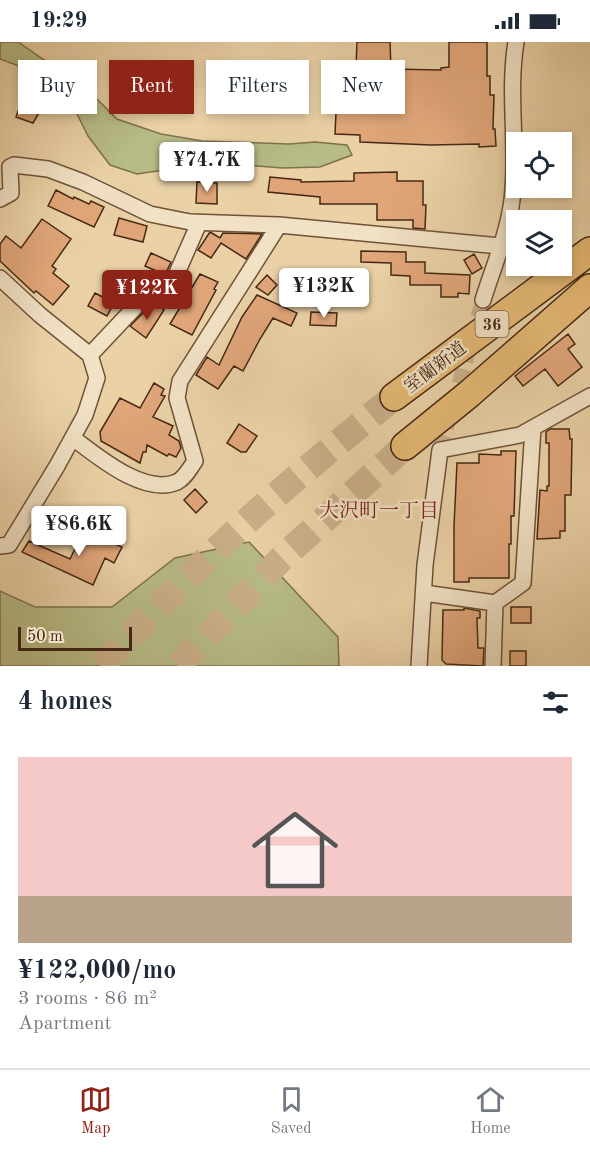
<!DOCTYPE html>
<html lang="en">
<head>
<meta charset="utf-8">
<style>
  :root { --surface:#fff; --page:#f6f6f7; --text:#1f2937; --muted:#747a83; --line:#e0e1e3; --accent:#8f2418 }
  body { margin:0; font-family:"Old Standard TT","Noto Serif JP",serif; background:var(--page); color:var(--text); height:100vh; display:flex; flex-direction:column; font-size:22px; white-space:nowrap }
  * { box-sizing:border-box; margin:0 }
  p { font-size:20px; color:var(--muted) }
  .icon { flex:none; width:33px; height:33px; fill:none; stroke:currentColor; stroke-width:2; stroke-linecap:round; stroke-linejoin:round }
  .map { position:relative; height:624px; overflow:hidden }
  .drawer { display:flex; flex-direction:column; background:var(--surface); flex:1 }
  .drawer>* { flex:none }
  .guide { position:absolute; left:18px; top:18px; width:555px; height:54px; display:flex; gap:12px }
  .controls { position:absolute; left:506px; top:90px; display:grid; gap:12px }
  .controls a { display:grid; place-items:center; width:66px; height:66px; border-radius:0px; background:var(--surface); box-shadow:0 3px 9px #0003; font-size:30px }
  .scale { position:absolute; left:18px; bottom:15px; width:114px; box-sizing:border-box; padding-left:6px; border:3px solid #462814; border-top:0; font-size:16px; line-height:21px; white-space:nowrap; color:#462814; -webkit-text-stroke:4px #f1e1c5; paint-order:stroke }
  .price { position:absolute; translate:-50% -51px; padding:0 14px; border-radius:6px; background:#fff; color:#222; font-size:20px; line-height:39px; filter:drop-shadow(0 2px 3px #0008) }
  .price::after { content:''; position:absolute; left:50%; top:36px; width:18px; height:14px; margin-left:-9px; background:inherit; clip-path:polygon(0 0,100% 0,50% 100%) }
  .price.on { background:var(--accent); color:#fff }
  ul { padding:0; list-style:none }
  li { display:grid; align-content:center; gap:12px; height:318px; padding:0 18px }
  li span { display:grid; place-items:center; height:186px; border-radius:0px; color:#555 }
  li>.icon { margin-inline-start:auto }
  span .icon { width:108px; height:108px; fill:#fffc; stroke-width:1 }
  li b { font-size:26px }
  h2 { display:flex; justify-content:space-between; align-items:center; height:72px; padding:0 18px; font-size:26px }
  .pill { padding:0 21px; border-radius:0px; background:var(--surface); box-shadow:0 3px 9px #0003; font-size:21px; line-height:54px }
  .pill.on { background:var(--accent); color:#fff }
  .status { display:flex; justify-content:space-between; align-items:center; height:42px; padding:0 30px; background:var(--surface); direction:ltr }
  .status svg { height:16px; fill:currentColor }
  .tab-bar { display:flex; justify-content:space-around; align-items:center; height:84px; border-top:2px solid var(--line); background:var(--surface); font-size:16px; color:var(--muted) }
  .tab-bar a { display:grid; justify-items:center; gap:3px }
  .tab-bar .on { color:var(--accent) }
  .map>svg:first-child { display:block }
  .green { fill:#b7bb86; stroke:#7e724d; stroke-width:1.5 }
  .building { fill:#e0a67a; stroke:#462814; stroke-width:1.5 }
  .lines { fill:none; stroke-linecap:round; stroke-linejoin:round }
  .minor-tunnel { stroke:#c9af89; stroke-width:15; stroke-dasharray:15 8; stroke-linecap:butt }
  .motorway-tunnel { stroke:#c9af89; stroke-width:27; stroke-dasharray:27 14; stroke-linecap:butt }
  .minor-casing { stroke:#6f5238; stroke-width:18 }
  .motorway-casing { stroke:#462814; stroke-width:30 }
  .minor { stroke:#f1e1c5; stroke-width:15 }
  .motorway { stroke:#e5b873; stroke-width:27 }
  .labels { text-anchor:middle; stroke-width:5; stroke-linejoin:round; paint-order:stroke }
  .shield { fill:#f1e1c5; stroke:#796049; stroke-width:1.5 }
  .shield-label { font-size:16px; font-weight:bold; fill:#462814 }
  .street-label { font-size:18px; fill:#462814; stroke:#f1e1c5 }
  .neighbourhood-label { font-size:20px; fill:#7a1f14; stroke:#f1e1c5 }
</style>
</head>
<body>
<div class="status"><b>19:29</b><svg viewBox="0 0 49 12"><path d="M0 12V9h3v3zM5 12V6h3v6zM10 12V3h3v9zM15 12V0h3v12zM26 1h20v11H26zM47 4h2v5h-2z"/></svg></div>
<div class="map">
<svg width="590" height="624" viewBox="0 0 590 624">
  <rect width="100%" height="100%" fill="#ead1a6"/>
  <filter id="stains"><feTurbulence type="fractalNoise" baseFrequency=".00333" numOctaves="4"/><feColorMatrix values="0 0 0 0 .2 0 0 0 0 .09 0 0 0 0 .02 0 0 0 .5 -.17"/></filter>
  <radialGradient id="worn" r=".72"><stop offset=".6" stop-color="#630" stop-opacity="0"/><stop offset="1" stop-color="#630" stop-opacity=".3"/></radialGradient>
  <path class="green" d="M0,0H18L89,49L117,77L161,92L202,99L289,102L315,100L347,103L352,113L320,125L283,126L191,119L164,128L137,132L110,123L88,94L75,68L51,36L0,17Z
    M249,500L338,595L339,624H0V549L35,565H112L175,516Z"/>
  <path class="building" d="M357,0H390L391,27L441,28V26L449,25V0H487V34H490V53H494L493,87H495L496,104L479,105V102L431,103L360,100V93L335,92L337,49L355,50Z
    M30,38L51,50L33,81L16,75L25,50L23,49Z
    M397,130V139H423V163H426L425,187L413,186V178H377V162H320V155L268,150L270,135L301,138V140L354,139V131Z
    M197,140L217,141V162L196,161Z
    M56,148L73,157L74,155L89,162L91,159L104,165L94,185L48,164Z
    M119,176L147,184L143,200L114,193Z
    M42,177L71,197L52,224L56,227L53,231L69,244L53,263L36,249L34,251L0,219V202L6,194L21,206Z
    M210,190L220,196L223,191L262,192L246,217L221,201L211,216L198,208Z
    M361,209L406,210V220H425V231L470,233L469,252L458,251V255H441V243H410V234L391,233V221L361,220Z
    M151,211L171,220L166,231L163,232L145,224Z
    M474,212L482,226L472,232L464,218Z
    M200,232L218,240L214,247L216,248L192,293L170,282Z
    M267,233L277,243L268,253L256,245Z
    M95,251L114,261L107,274L88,264Z
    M257,253L297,271L291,284L273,276L260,297L243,329L234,324L218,347L196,333L207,315L219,323L242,275Z
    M156,262L164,268L146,296L130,284L144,270L147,272Z
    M311,270L337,271L336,284L310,283Z
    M568,292L575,302L568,307L582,325L558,344L545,327L523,344L515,334Z
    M154,341L164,347L161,353L165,354L153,375L173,384L169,393L179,399L181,406L176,415L169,412L167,414L147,403L146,410H143L140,421L101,399L100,390L120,356L140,366Z
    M239,382L257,394L246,410H241L227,401Z
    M550,387H569L570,397H572L571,453H565V489H560V496L537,497L540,448L547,449V444H549V401H546V390Z
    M501,409H516L514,474H511V502H509V536H469V540H454V484L457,421H479V412L501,413Z
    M195,447L207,460L196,471L184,458Z
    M84,488L122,505L114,521L105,516L93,543L22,510L29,499L70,517Z
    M511,565H531V581H511Z
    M464,566L480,569V576H477L478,606H484L483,624L446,622L442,618L443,568H464Z
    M510,609H526V624H510Z"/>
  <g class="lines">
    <path class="minor-tunnel" d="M440,408L483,258"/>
    <path class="motorway-tunnel" d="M101,624C148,576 194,528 244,482C292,438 343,397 394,355
      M178,624L281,517L405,404"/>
    <g class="minor-casing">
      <path id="minor" d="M0,157L11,151L10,125L14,123L48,127L83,140L150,172L190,180L279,183L500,204
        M0,236L40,273L90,313L97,336L85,373L57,424L9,503L0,504
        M483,258C494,222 511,185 513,147C517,98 508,49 516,0
        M90,313L139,261L173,240L199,181
        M73,396C97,414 144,454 177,440C185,436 190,426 195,419L177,356L180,339L279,183
        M424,551L495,561
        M419,624L425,523L440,408L520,393L590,354
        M493,624L495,561L523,541L533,386"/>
    </g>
    <g class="motorway-casing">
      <path id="motorway" d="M394,355L590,209
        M405,404L469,352L590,246"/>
    </g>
    <use href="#minor" class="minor"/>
    <use href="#motorway" class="motorway"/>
  </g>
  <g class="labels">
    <rect class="shield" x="475.5" y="269" width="33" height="26" rx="4.5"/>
    <g class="shield-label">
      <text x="492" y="288">36</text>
    </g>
    <g class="street-label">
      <text transform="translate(435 325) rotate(-37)" y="6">室蘭新道</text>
    </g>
    <g class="neighbourhood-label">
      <text x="379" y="475">大沢町一丁目</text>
    </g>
  </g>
  <rect width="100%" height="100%" filter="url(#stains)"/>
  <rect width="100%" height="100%" fill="url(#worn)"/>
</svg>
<div class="controls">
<a><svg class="icon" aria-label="locate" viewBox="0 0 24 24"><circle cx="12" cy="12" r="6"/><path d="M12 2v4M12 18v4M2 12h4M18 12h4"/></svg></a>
<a><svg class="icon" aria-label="layers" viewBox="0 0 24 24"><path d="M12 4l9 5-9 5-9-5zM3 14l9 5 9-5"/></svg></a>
</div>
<div class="scale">50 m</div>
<b class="price" style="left:207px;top:151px">¥74.7K</b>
<b class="price" style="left:324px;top:277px">¥132K</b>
<b class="price on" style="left:147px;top:279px">¥122K</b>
<b class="price" style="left:79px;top:515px">¥86.6K</b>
<div class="guide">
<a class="pill">Buy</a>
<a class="pill on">Rent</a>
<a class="pill">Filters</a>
<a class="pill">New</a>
</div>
</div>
<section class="drawer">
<h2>4 homes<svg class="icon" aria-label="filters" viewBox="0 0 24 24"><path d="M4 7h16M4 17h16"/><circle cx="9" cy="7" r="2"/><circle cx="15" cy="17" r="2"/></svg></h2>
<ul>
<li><span style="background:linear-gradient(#f6c9c9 75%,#b9a48a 0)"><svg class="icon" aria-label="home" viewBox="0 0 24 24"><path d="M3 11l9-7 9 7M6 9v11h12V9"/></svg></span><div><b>¥122,000/mo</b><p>3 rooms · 86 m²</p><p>Apartment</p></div></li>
</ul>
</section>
<nav class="tab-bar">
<a class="on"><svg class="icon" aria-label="map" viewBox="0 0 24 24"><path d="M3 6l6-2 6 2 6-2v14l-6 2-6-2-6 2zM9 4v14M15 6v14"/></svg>Map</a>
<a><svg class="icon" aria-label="saved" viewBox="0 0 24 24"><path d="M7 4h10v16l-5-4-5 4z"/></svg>Saved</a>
<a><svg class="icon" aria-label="home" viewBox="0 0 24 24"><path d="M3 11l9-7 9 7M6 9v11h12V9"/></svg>Home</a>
</nav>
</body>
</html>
